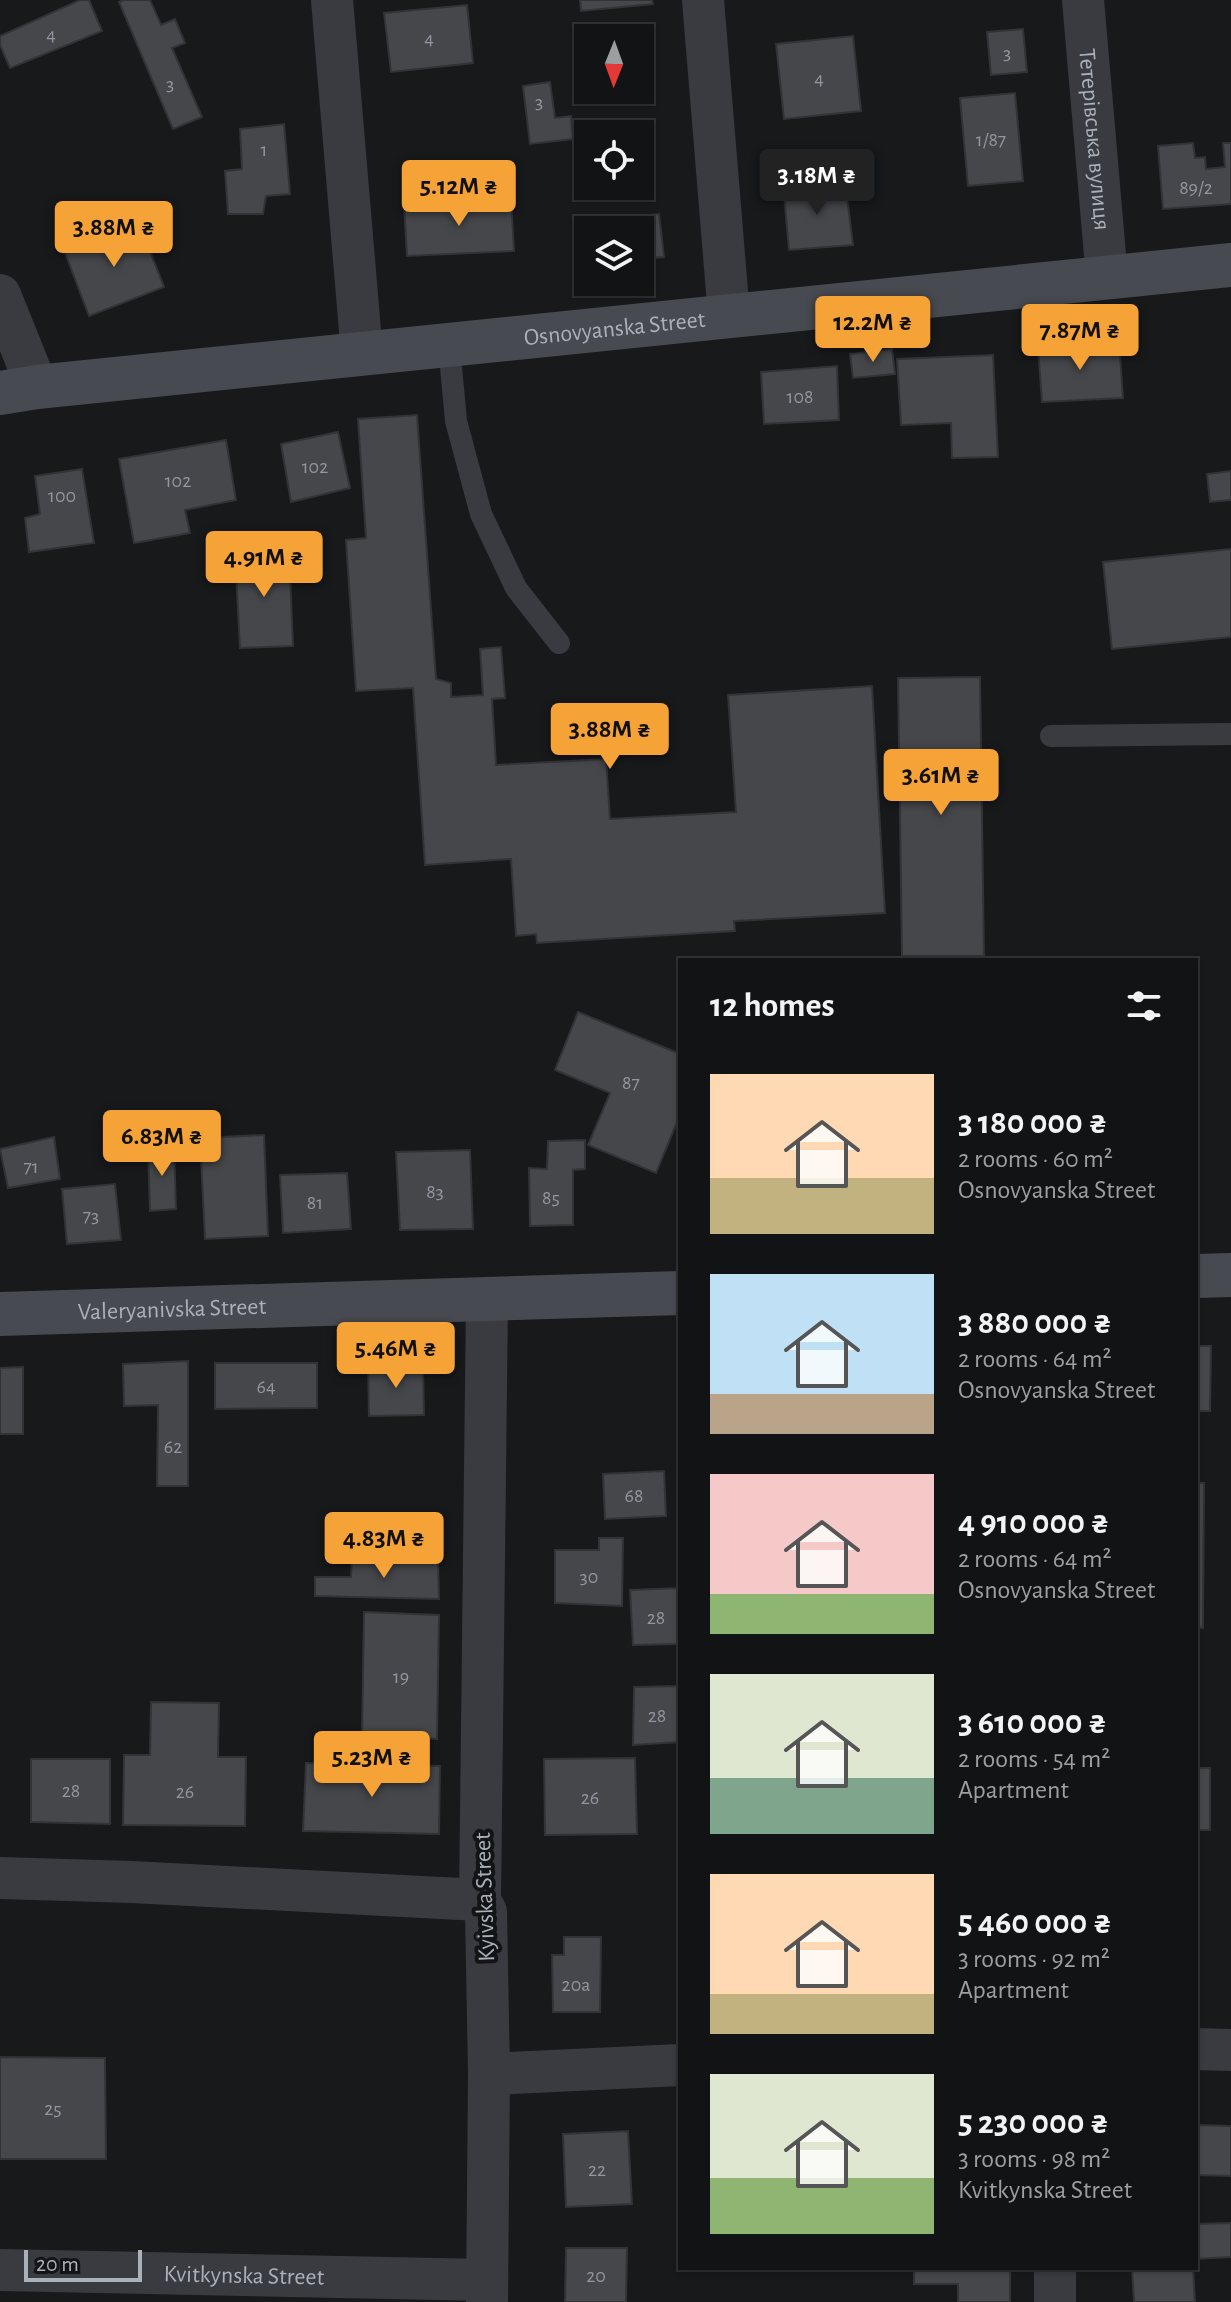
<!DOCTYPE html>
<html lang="en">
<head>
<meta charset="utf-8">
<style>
  :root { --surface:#121314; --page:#1b1c1d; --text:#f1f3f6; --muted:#9c9ea0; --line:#313234; --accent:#f5a236 }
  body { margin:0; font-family:"Alegreya Sans",sans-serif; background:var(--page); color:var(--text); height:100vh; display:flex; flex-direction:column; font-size:30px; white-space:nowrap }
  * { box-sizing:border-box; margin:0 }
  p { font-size:26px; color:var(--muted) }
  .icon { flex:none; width:44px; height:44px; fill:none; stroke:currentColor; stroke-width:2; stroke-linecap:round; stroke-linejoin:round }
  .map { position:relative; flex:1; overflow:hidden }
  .sheet { position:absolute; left:678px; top:958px; width:520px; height:1312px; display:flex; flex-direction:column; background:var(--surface); border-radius:0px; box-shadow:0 2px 6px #0004,0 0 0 2px var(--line) }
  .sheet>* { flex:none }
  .needle { width:52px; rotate:181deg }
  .controls { position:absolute; left:574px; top:24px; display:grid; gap:16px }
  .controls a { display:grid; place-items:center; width:80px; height:80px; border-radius:0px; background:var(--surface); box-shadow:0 2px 6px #0004,0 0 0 2px var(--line); font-size:40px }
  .scale { position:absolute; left:24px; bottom:20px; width:118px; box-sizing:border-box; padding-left:8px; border:4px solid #abb1bb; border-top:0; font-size:22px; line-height:28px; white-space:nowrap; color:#abb1bb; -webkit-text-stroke:6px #131416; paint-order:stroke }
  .price { position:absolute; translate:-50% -68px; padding:0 18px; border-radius:8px; background:var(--accent); color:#111; font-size:26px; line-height:52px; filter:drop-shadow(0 2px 4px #0008) }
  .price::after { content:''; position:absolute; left:50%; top:48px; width:24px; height:18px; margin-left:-12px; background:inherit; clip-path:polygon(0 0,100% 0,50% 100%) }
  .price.current { background:#222; color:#fff }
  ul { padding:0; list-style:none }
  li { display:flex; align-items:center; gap:24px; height:200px; padding:0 32px }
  li span { display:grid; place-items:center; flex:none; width:224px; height:160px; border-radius:0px; color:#555 }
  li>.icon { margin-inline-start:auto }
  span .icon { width:96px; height:96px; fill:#fffc; stroke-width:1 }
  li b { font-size:34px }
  h2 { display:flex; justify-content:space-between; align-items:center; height:96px; padding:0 32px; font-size:34px }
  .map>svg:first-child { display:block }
  .building { fill:#45474b; stroke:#323337; stroke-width:2 }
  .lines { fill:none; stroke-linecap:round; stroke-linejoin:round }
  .lane { stroke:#393b40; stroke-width:22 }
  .street { stroke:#393b40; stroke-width:42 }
  .secondary { stroke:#474a50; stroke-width:44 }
  .labels { text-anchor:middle; stroke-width:8; stroke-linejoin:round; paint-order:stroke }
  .number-label { font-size:20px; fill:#92969f }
  .street-label { font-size:24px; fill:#abb1bb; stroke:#131416 }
</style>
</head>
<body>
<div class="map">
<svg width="1231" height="2302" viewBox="0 0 1231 2302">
  <rect width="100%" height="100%" fill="#18191b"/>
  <path class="building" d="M80,0H89L102,31L10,68L0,45V36Z
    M124,0H150L161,25L175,19L185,43L172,48L202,117L173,129L119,2Z
    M580,0H652L653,4L581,11Z
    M467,5L473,63L391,72L384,13Z
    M1023,29L1027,72L991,75L987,32Z
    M853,36L861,111L784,119L776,44Z
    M550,82L555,118L571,116L573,139L530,144L523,86Z
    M1015,93L1023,181L968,186L960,98Z
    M284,124L290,194L266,196L263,214H228L225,171L242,169L240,129Z
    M1193,143L1195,158L1205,157L1206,169L1225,167L1223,143H1231V204L1163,209L1158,146Z
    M820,181L821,191L846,189L853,245L789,250L784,194H795L793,183Z
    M511,199L514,251L407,256L404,204Z
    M659,214L664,257L640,259V230H588V258L584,221Z
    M138,221L164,287L89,316L64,250Z
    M1119,343L1123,398L1042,402L1038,347Z
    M892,349L895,374L853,378L850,354Z
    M993,355L998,457L952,458L951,423L901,425L897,359Z
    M837,366L839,420L764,424L761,372Z
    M417,415L436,679L451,683V697L483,695L480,649L501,647L505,698L492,699L496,765L606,759L610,819L736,812L728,695L872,686L885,913L734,921L735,931L537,943L536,934L516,936L511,859L425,865L413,688L356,691L346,540L366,538L358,419Z
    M338,432L350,488L291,502L281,444Z
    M226,440L236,500L185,510L190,533L134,543L119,459Z
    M82,469L94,543L29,552L25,518L40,514L35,476Z
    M1231,471V500L1210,502L1207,474Z
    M1231,549V637L1112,649L1103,562Z
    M289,551L293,646L240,648L235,553Z
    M980,677L984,956H902L898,678Z
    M578,1012L680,1054V1115L656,1173L588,1145L610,1093L555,1070Z
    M264,1135L268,1236L205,1239L200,1138Z
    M54,1137L60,1179L8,1188L0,1149Z
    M585,1140V1169L573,1170V1225L530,1226L529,1168L547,1169L548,1141Z
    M174,1146L176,1209L150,1211L148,1147Z
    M470,1150L473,1229L400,1230L396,1152Z
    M347,1173L351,1229L283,1233L280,1175Z
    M115,1184L121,1240L67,1244L62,1189Z
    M1196,1346H1211L1210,1411H1196Z
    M188,1361V1486H157L158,1405L124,1406L123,1364Z
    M215,1363H317V1408L215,1409Z
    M423,1364L424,1415L369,1416L368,1366Z
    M23,1367V1434H0V1368Z
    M664,1471L666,1516L605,1519L603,1474Z
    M1196,1483H1204L1203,1628L1196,1627Z
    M599,1538H623L622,1606L555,1603V1550H599Z
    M352,1558L438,1560L439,1599L315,1596V1577H351Z
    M680,1588V1644L633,1645L630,1590Z
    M364,1612L439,1615L437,1739L362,1736Z
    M680,1686V1742L633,1745L634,1687Z
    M151,1702L219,1703L218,1757H246L245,1826L123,1825L124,1755H150Z
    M635,1758L637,1834L545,1835L544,1759Z
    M31,1759H110V1824L31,1822Z
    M306,1763L440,1766L439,1834L303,1831Z
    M1196,1768H1210V1830H1196Z
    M564,1937H601L600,2012H553L552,1955H564Z
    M0,2057L105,2058L106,2159H0Z
    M1196,2125L1231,2126V2176L1196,2175Z
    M628,2131L632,2204L566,2207L563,2134Z
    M1231,2223V2257L1196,2259V2224Z
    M566,2248H627L626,2302H565Z
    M914,2268H1010V2302H958V2284H914Z
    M1132,2268H1193L1195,2302H1134Z"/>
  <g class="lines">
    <path class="lane" d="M449,345L456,421L481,514L516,588L559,643
      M1051,736L1231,734"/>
    <g class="street">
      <path d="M332,0L362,354"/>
      <path d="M703,0L729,316"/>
      <path id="s1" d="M1083,0L1107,278"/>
      <path d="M0,295L37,387"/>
      <path d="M487,1299L480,1900L486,1912L489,2074L487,2302"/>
      <path d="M0,1878L132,1882L480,1900"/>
      <path d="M1196,2049L1231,2050"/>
      <path d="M489,2074L680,2065"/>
      <path id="s2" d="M0,2270L487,2280"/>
      <path d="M1055,2302V2268"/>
    </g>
    <g class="secondary">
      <path id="s3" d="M0,393L37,387L1231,265"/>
      <path d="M1196,1276L1231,1275"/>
      <path id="s4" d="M0,1314L680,1293"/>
    </g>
  </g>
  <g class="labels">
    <g class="number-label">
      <text x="51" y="41">4</text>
      <text x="429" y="45">4</text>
      <text x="1007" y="59">3</text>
      <text x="819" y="85">4</text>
      <text x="170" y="90">3</text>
      <text x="539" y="108">3</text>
      <text x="991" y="146">1/87</text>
      <text x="264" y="156">1</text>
      <text x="1196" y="194">89/2</text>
      <text x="800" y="403">108</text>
      <text x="315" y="473">102</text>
      <text x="178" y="487">102</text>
      <text x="62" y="502">100</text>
      <text x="631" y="1089">87</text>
      <text x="31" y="1173">71</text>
      <text x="435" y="1198">83</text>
      <text x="551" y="1204">85</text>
      <text x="315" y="1209">81</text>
      <text x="91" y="1222">73</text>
      <text x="266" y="1393">64</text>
      <text x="173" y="1453">62</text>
      <text x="634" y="1502">68</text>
      <text x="589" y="1583">30</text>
      <text x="656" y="1624">28</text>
      <text x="401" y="1683">19</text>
      <text x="657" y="1722">28</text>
      <text x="71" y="1797">28</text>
      <text x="185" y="1798">26</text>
      <text x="590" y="1804">26</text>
      <text x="576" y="1991">20а</text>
      <text x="53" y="2115">25</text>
      <text x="597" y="2176">22</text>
      <text x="596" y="2282">20</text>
    </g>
    <g class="street-label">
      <text dy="8" stroke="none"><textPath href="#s1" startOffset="140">Тетерівська вулиця</textPath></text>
      <text dy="8" stroke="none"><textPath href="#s3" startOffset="618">Osnovyanska Street</textPath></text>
      <text dy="8" stroke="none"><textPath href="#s4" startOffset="172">Valeryanivska Street</textPath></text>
      <text transform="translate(484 1897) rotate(-92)" y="8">Kyivska Street</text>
      <text dy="8" stroke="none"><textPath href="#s2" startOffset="244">Kvitkynska Street</textPath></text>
    </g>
  </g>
</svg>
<div class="controls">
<a><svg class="needle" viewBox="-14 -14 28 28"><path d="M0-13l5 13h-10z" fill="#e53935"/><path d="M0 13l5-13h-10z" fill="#9c9ea0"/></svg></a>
<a><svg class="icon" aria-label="locate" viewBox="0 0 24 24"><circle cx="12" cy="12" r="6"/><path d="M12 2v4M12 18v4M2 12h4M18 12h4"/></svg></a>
<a><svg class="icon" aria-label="layers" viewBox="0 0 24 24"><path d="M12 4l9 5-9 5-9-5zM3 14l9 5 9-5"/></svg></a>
</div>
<div class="scale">20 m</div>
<b class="price current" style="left:817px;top:217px">3.18M ₴</b>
<b class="price" style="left:459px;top:228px">5.12M ₴</b>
<b class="price" style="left:114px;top:269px">3.88M ₴</b>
<b class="price" style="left:873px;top:364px">12.2M ₴</b>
<b class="price" style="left:1080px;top:372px">7.87M ₴</b>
<b class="price" style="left:264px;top:599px">4.91M ₴</b>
<b class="price" style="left:610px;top:771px">3.88M ₴</b>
<b class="price" style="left:941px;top:817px">3.61M ₴</b>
<b class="price" style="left:162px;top:1178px">6.83M ₴</b>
<b class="price" style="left:396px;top:1390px">5.46M ₴</b>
<b class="price" style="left:384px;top:1580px">4.83M ₴</b>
<b class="price" style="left:372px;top:1799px">5.23M ₴</b>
<section class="sheet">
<h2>12 homes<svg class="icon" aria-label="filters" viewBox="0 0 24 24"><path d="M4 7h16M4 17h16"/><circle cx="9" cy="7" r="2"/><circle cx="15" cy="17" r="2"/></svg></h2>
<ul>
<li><span style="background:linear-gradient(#ffd9b3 65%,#c2b280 0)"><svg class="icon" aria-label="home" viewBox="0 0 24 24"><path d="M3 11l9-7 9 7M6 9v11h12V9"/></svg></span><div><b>3 180 000 ₴</b><p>2 rooms · 60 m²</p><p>Osnovyanska Street</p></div></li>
<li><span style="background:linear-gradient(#bfe0f5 75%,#b9a48a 0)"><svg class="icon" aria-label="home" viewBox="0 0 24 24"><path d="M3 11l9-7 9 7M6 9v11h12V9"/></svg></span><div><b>3 880 000 ₴</b><p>2 rooms · 64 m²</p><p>Osnovyanska Street</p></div></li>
<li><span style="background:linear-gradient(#f6c9c9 75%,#8fb573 0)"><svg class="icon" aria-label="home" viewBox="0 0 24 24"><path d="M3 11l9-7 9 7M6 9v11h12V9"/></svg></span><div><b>4 910 000 ₴</b><p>2 rooms · 64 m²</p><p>Osnovyanska Street</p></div></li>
<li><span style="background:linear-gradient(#dfe7d0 65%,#7fa58c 0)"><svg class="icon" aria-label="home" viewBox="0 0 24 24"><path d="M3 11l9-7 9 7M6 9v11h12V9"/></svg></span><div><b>3 610 000 ₴</b><p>2 rooms · 54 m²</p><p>Apartment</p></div></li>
<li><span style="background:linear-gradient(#ffd9b3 75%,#c2b280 0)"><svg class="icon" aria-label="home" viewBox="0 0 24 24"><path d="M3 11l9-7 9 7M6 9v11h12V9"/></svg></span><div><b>5 460 000 ₴</b><p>3 rooms · 92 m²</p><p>Apartment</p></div></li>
<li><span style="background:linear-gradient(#dfe7d0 65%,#8fb573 0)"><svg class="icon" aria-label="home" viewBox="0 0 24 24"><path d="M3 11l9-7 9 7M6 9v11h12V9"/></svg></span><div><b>5 230 000 ₴</b><p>3 rooms · 98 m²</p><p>Kvitkynska Street</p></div></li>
</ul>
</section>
</div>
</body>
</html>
